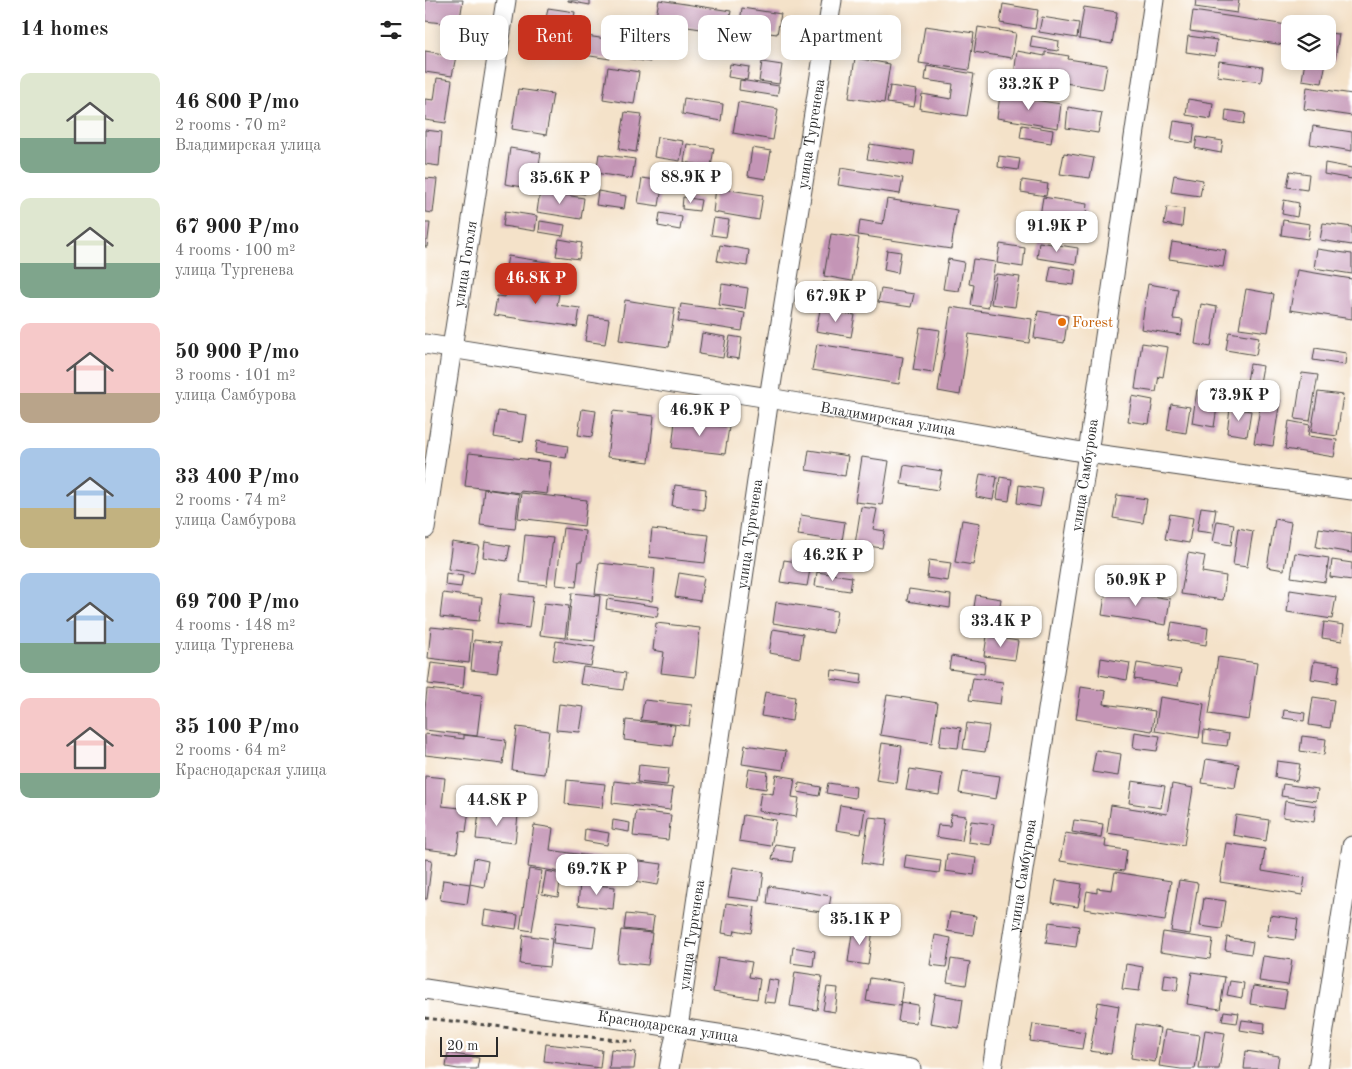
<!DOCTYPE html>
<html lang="en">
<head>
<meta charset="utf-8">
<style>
  :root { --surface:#fff; --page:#f2f2f2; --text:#222; --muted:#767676; --accent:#c8321e }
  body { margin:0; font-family:"Old Standard TT",serif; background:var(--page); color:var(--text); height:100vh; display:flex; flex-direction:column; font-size:19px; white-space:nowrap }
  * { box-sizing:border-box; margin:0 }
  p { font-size:16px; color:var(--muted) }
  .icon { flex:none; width:28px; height:28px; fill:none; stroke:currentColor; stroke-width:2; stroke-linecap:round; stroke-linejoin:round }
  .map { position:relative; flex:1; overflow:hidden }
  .side { display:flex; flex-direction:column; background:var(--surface); width:425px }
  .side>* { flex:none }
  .guide { position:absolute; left:15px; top:15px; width:475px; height:45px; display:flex; gap:10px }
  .controls { position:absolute; left:856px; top:15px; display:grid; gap:10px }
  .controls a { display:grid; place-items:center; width:55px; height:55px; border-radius:10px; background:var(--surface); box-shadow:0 2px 12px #0003; font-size:25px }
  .scale { position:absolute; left:15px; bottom:12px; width:58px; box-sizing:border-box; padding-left:5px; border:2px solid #2b2b2b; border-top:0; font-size:14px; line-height:18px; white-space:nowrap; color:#2b2b2b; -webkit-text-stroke:4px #fff; paint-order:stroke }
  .price { position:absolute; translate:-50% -42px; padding:0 11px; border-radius:10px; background:#fff; color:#222; font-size:16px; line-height:32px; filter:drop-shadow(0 1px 2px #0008) }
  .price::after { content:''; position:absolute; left:50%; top:30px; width:15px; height:11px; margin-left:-8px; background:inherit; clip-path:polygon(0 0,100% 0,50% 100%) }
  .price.on { background:var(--accent); color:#fff }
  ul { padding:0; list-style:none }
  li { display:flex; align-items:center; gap:15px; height:125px; padding:0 20px }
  li span { display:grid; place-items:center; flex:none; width:140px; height:100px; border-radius:10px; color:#555 }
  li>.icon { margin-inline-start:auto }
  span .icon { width:60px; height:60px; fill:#fffc; stroke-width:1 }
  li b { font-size:21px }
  h2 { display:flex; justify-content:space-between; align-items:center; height:60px; padding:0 20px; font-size:21px }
  .tag { padding:0 18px; border-radius:10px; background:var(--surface); box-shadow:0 2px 12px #0003; font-size:18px; line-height:45px }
  .tag.on { background:var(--accent); color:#fff }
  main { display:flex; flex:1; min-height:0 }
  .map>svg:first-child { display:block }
  .building { fill:#c495b6 }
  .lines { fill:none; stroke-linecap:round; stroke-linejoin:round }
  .minor-casing { stroke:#494643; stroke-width:21 }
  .path { stroke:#494643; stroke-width:3; stroke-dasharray:4 4; stroke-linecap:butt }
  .minor { stroke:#fff; stroke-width:19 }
  .food-dot { fill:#e8710a; stroke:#fff; stroke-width:2 }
  .labels { text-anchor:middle; stroke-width:4; stroke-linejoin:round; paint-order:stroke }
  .street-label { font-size:15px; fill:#2b2b2b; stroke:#fff }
  .food-label { font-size:15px; fill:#c56008; stroke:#fff; text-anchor:start }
</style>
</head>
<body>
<main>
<section class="side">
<h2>14 homes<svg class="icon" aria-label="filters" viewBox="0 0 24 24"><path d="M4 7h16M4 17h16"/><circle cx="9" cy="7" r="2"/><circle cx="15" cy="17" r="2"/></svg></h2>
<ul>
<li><span style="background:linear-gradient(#dfe7d0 65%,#7fa58c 0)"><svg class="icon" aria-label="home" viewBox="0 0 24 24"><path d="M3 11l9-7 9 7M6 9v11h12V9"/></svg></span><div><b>46 800 ₽/mo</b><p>2 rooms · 70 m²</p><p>Владимирская улица</p></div></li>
<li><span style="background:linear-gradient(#dfe7d0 65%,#7fa58c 0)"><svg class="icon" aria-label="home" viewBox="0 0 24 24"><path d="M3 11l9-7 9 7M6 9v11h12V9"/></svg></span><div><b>67 900 ₽/mo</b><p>4 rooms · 100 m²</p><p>улица Тургенева</p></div></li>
<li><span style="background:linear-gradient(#f6c9c9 70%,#b9a48a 0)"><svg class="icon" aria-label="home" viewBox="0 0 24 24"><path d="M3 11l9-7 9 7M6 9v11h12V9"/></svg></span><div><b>50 900 ₽/mo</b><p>3 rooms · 101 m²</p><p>улица Самбурова</p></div></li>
<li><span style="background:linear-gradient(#a9c7e8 60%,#c2b280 0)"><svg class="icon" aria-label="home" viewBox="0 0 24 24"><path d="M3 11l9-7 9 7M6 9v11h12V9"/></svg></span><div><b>33 400 ₽/mo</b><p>2 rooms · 74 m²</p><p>улица Самбурова</p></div></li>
<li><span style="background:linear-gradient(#a9c7e8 70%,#7fa58c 0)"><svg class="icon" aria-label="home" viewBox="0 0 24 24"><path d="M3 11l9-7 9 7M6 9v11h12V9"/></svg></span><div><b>69 700 ₽/mo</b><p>4 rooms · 148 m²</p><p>улица Тургенева</p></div></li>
<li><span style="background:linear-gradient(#f6c9c9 75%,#7fa58c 0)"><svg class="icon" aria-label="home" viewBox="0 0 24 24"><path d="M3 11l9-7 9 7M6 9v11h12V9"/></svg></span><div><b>35 100 ₽/mo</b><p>2 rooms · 64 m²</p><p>Краснодарская улица</p></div></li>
</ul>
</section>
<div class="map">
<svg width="927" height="1069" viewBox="0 0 927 1069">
  <rect width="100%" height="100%" fill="#fff"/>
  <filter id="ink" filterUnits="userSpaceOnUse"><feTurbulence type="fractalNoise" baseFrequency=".02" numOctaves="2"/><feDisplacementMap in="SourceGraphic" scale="10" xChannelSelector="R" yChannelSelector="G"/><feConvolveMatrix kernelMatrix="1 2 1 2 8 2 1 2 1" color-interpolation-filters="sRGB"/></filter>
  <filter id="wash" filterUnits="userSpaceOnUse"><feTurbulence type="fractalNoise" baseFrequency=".0096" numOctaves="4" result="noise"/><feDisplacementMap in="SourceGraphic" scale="20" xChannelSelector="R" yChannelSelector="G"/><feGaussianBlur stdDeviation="1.12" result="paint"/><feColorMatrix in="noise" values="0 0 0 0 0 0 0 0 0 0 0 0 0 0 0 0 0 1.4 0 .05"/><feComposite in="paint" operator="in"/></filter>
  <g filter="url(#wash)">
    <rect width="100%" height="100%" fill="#f4e2c9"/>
    <g id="blocks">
      <path class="building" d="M0,0H38L34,25L0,21Z
        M143,0H165V5L143,1Z
        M234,0L306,11L302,33L230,22Z
        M771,0H814L812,13L770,7Z
        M578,4L613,10L610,29L575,23Z
        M659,7L692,12L687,44L654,39Z
        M123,8L150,12L147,28L120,24Z
        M317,8L356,14L352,34L314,29Z
        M768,11L862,25L859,45L765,31Z
        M617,17L654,23L652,38L614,32Z
        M199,20L230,25L225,62L193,57Z
        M500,26L549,33L544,70L494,63Z
        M553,27L591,33L587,58L549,52Z
        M902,33L914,34L910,60L902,59Z
        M155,35L188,40L185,59L152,54Z
        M607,36L634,41L633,51L605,47Z
        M763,36L792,40L790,56L761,52Z
        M0,51L31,56L27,76L0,72Z
        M592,51L620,56V52L644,56L643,59L682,65L678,89L589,75Z
        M430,58L465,64L459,103L424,98Z
        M794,61L838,67L836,82L792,76Z
        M880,61L901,62L897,83L877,80Z
        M337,62L357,65L354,84L334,81Z
        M305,64L324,67L322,80L303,77Z
        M502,66L549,74L542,116L495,109L497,94L526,99L528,84L500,80Z
        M183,67L214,72L209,104L178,99Z
        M567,77L590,81L588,95L564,91Z
        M12,78L27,80L21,123L0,120V99L9,100Z
        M315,80L354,86L352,96L314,90Z
        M465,86L492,90L489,107L462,103Z
        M882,87L927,94V116L879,109Z
        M93,89L128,94L121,135L87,129Z
        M575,95L636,104L633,128L572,118Z
        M259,98L298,104L296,121L257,114Z
        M763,99L788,103L786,119L761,115Z
        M313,102L353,109L348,140L308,133Z
        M643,107L677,113L673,133L641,128Z
        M801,110L821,113L819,124L800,121Z
        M200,112L217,114L211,152L194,149Z
        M749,121L770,124L768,143L746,140Z
        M597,125L628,130L626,143L595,138Z
        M888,126L927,132V151L885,144Z
        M0,130L17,132L14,166L0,164Z
        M232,137L258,141L255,161L229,157Z
        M772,137L798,141L796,153L770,148Z
        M262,144L289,148L286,167L259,162Z
        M445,144L490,151L488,165L442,159Z
        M85,148L116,153L110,189L80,184Z
        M327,148L346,151L341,179L323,176Z
        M639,153L669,158L665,178L635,174Z
        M174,154L210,159L207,179L171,173Z
        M574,156L595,159L593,170L573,167Z
        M900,163L927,168V179L899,174Z
        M416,168L478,178L475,194L413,185Z
        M134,169L163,174L160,194L131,189Z
        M865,171L884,174L882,190L862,187Z
        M749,175L778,180L775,196L746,192Z
        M0,178L12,179L8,213L0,212Z
        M217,178L238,181L234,206L213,203Z
        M597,180L623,184L621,196L596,192Z
        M291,188L338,195L334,220L288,212Z
        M115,191L159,198L156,219L112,212Z
        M173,191L201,196L199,209L171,205Z
        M258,197L276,200L274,211L257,209Z
        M618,197L662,204L660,223L615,216Z
        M462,199L532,210L526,249L433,235L435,220L458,224Z
        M859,200L874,203L872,217L857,214Z
        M742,207L759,209L757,227L739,224Z
        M80,211L112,216L110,231L78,226Z
        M235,213L257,217L255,230L233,226Z
        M289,218L304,220L301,237L286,235Z
        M858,220L885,224L883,239L856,235Z
        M115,221L140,225L138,236L114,232Z
        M0,223H5L2,247H0Z
        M898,223L927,227V245L895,240Z
        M406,234L434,238L427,281L399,276Z
        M134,239L157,243L154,259L131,256Z
        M614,242L653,248L651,264L612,258Z
        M747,242L801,250L798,267L744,259Z
        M575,244L600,248L598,267L572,263Z
        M295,245L324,250L322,266L292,261Z
        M892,249L927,254V274L889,268Z
        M462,250L476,252L473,273L459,270Z
        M83,256L128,263L125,279L80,273Z
        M523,259L539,262L534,291L518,289Z
        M548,259L570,262L563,308L546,305L549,285L544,284Z
        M626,266L651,270L649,285L623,282Z
        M872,270L927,279V319L865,310Z
        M571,274L595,277L590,307L566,304Z
        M101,278L127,282L125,293L134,294L132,305L155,308L152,327L69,315L72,296L80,297L82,286L99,289Z
        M398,282L426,286L423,305L396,300Z
        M297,284L323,288L320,309L294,305Z
        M723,284L753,289L748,319L758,320L756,335L716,329Z
        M456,289L489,294L486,307L453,302Z
        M821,289L849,294L843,332L814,328Z
        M200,300L250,308L244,347L194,340Z
        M256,304L320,313L317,331L253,321Z
        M776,304L792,307L786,347L770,344Z
        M526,307L607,319L604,343L544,334L535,395L513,391Z
        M395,310L430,315L426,337L391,331Z
        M613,311L643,316L639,343L609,338Z
        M164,316L184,319L180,344L160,341Z
        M495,327L515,330L508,373L488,370Z
        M804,332L834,337L831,355L801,350Z
        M277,333L301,337L298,358L274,354Z
        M305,336L317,338L314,359L301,357Z
        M717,343L743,347L738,377L734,376L731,392L710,389Z
        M392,344L478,357L474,384L387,370Z
        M890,348L921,353L920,365L888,360Z
        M825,364L838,366L835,383L822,381Z
        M877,373L893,375L885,421L870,419Z
        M772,390L794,394L789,427L767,423Z
        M893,392L918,395L912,436L886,432Z
        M707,396L728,400L724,424L703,421Z
        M837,397L855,400L848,446L829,443Z
        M746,404L765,407L761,433L742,430Z
        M805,408L826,411L822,436L802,433Z
        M157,409L171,411L167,437L153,435Z
        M73,411L102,415L98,442L69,437Z
        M188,411L229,416L224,462L182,457Z
        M250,421L304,427L300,454L247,448Z
        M864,421L885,425L883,436L912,440L909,457L860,449Z
        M112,441L143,446L141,458L110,453Z
        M384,450L423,456L420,476L381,470Z
        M44,453L126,462L122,494L95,491V493L40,486Z
        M437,457L464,461L457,505L430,502Z
        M479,465L517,471L513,490L476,484Z
        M555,474L572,477L568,500L551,497Z
        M575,477L587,479L584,501L572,499Z
        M250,485L281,489L279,510L247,506Z
        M594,485L618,489L615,507L592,503Z
        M59,489L94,494L90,529L55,525Z
        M96,493L162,500L159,526L93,518Z
        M692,495L722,499L718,523L688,518Z
        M436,507L452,509L448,529L460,531L457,548L430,544Z
        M776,507L791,509L787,533L772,531Z
        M745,514L768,518L764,543L740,539Z
        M376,515L420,522L417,541L373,535Z
        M850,519L866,522L859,570L842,567Z
        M537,520L555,523L548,565L530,562Z
        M792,521L809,524L806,545L788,542Z
        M138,528L160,531L157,561H154L151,587L131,585Z
        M813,528L828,531L822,567L808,565Z
        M894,528L927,533V553L891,547Z
        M227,529L284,535L280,563L224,557Z
        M100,535L128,538L122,585L95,582Z
        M27,542L54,546L49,573L23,569Z
        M60,542L85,546L82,561L58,557Z
        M763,553L780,556L777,572L801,576L798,600L756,594Z
        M870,553L904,558L900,582L866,577Z
        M359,560L386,564L382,586L355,582Z
        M504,560L526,563L523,581L502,578Z
        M907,560L927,563V580L905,577Z
        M174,563L230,569L227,601L170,594Z
        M392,572L427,577L425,591L390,586Z
        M21,573L38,576L36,587L20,585Z
        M254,573L279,577L275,601L250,597Z
        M484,589L526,595L525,608L482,601Z
        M681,589L745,599L741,625L677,615Z
        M865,590L911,597L907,619L862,612Z
        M18,593L57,598L54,621L15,617Z
        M76,593L108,597L104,628L72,624Z
        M147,593L175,596L170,641L142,638Z
        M551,595L576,599L572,623L547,619Z
        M182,599L234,607L232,617L181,609Z
        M351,602L412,611L408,633L348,623Z
        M119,603L144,606L140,638L115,635Z
        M747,622L783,628L781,645L744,639Z
        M899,622L919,625L917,641L897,638Z
        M231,623L275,628L270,677L236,673L239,652L228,650Z
        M6,627L47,631L44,663L3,658Z
        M348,629L378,634L375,658L344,653Z
        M562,636L593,641L590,660L559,656Z
        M49,640L76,643L72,673L46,670Z
        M131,641L170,647L166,666L128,660Z
        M526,656L560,662L559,674L524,669Z
        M793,657L832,663L824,720L784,714Z
        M676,658L705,663L702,680L674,675Z
        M889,661L915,665L912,683L886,679Z
        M6,663L40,667L38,688L3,684Z
        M712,663L756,670L753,686L709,679Z
        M158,667L201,673L198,690L155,684Z
        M407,670L437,674L436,684L406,679Z
        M548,678L578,682L575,704L544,700Z
        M656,687L681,691L679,704L730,711L727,731L651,719Z
        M2,689L57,695L52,736L0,730V708Z
        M340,692L370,697L367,721L336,716Z
        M462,695L513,703L507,743L455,735Z
        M735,697L779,704L774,738L730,731Z
        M888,697L909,700L905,728L884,725Z
        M219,700L267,705L264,726L216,720Z
        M134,704L159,707L155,732L131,730Z
        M859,710L880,713L879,721L858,718Z
        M201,720L250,725L247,746L199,740Z
        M542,723L564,726L560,752L538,749Z
        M517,725L536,728L533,748L514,746Z
        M92,727L124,731L119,774L87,770Z
        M779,730L804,734L802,746L778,743Z
        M710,732L735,736L732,751L708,748Z
        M0,734L39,739V735L81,740L78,764L0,755Z
        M877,736L901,739L899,755L875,751Z
        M457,743L477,746L472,783L451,780Z
        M320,745L361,751L358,770L317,764Z
        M671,750L696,754L693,776L667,772Z
        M781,759L814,764L810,788L777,783Z
        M852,761L875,764L872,781L850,777Z
        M214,765L244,768L242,785L212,782Z
        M324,769L343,772L341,789L321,786Z
        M485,769L517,774L514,795L481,790Z
        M538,771L575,776L571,799L534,793Z
        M351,775L370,778L367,797L374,798L371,817L333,811L336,792L348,794Z
        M0,776L20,778L17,806L44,809L41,832L35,831L32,853L0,849Z
        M142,780L180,784L177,808L140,804Z
        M189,781L248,788L245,810L187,803Z
        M707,781L740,786L736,808L704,803Z
        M374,783L396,787L394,796L373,792Z
        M403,783L431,787L430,798L401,793Z
        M747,784L768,788L759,845L682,833L686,805L742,814Z
        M858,784L893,789L891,801L856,796Z
        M860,801L891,806L889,822L858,817Z
        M415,805L440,809L436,834L411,830Z
        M54,811L93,815L90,843L51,839Z
        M211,811L246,815L243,840L208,836Z
        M526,814L541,816L537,841L511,837L513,825L525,826Z
        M318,815L351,820L346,846L314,841Z
        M811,815L844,820L841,841L808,835Z
        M444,817L463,819L456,866L437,863Z
        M188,820L205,823L204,832L187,829Z
        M649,820L678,824L676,837L647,832Z
        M546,821L569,824L566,845L543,842Z
        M109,825L128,828L125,850L185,859L182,879L103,867Z
        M160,829L184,833L182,845L159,841Z
        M640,833L681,839L680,847L702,850L699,871L635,861Z
        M801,843L840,849L837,871L880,878L877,895L795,882Z
        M350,844L369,847L367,862L347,859Z
        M522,854L551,858L549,875L520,871Z
        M481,855L516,860L514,873L479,868Z
        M49,858L63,861L59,887L45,884L42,904L15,900L18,880L45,884Z
        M0,859L7,860L2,899H0Z
        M207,860L237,864L233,885L203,880Z
        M308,867L339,872L335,901L303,897Z
        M104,869L117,871L107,931L95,929Z
        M121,871L136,874L133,897L117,894Z
        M690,872L746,881L740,921L659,909L662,891L672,893V888L687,890Z
        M631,880L657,884L653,907L627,903Z
        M754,880L773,883L765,934L746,931Z
        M155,883L190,887L188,909L153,905Z
        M344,886L406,896L403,913L342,904Z
        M779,898L801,901L797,929L775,926Z
        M301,903L330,907L326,933L310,930L309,935L297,933Z
        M60,910L93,915L91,929L58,924Z
        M525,912L551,916L548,935L522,931Z
        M201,914L229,917L227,932L199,929Z
        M845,915L873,919L870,940L842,936Z
        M131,922L171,927L168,948L128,943Z
        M624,922L654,926L651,947L621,943Z
        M428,926L448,929L443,965L423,962Z
        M196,930L227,933L223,965L192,962Z
        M738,932L788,939L785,959L735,952Z
        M98,935L127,939L124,967L95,964Z
        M510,935L526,938L521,967L505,965Z
        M802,937L828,942L826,954L800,950Z
        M368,947L390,951L388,966L366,963Z
        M838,956L867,960L863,985L834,981Z
        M293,957L327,962L324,977L335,979L332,999L288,992Z
        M526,959L545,962L541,985L522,982Z
        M701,964L718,967L714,991L697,989Z
        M370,972L397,976L392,1010L365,1006Z
        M767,972L800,977L795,1009L762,1004Z
        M740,974L754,976L752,991L738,989Z
        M445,978L478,983L475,1006L441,1001Z
        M343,979L354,981L350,1003L339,1002Z
        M805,981L819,983L817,998L802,995Z
        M828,986L862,991L859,1009L825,1004Z
        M402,987L413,988L410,1012L398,1010Z
        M510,994L538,999L534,1028L505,1023Z
        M476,1002L493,1005L491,1023L473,1021Z
        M673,1002L694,1006L686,1054L665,1051Z
        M799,1011L814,1013L812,1023L797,1021Z
        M817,1020L840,1023L839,1034L815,1030Z
        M608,1024L660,1032L657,1049L605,1041Z
        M711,1024L735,1028L730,1062L706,1058Z
        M740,1030L775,1035L770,1069H756L734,1066Z
        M780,1030L800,1033L794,1069H774Z
        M121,1044L177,1050L175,1068L119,1061Z
        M186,1049L211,1052L209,1069H184Z
        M821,1051L854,1056L852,1069H819Z
        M23,1053L54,1058L52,1069H33L21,1067Z"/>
    </g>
  </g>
  <g filter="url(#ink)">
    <use href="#blocks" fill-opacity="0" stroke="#494643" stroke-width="1"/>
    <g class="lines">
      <g class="minor-casing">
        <g id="minor">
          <path id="s1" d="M0,344L344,398L663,453L927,490"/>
          <path id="s2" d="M0,529L27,348L81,0"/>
          <path id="s3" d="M0,989L319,1038L453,1064L486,1069"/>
          <path id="s4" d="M244,1069L248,1047L253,1028L344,398L407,0"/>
          <path id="s5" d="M567,1069L663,453L729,0"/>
          <path d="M893,1069L927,846"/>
        </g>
      </g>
      <path class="path" d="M0,1018L208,1042"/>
      <use href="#minor" class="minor"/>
    </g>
  </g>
  <circle class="food-dot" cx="637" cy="322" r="5"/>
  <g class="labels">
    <g class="street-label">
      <text dy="5" stroke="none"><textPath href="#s4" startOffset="946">улица Тургенева</textPath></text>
      <text dy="5" stroke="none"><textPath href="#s2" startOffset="268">улица Гоголя</textPath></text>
      <text dy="5" stroke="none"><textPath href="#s1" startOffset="469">Владимирская улица</textPath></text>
      <text dy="5" stroke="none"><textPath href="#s5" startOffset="601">улица Самбурова</textPath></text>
      <text dy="5" stroke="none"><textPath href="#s4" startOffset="541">улица Тургенева</textPath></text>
      <text dy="5" stroke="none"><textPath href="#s5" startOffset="196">улица Самбурова</textPath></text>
      <text dy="5" stroke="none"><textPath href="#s4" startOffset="136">улица Тургенева</textPath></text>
      <text dy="5" stroke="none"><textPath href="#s3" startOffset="246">Краснодарская улица</textPath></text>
    </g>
    <g class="food-label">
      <text x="647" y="327">Forest</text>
    </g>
  </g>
</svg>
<div class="controls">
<a><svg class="icon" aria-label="layers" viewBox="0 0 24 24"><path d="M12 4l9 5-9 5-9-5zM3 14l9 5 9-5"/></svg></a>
</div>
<div class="scale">20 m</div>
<b class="price" style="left:604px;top:111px">33.2K ₽</b>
<b class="price" style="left:266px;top:204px">88.9K ₽</b>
<b class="price" style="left:135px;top:205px">35.6K ₽</b>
<b class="price" style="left:632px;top:253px">91.9K ₽</b>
<b class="price on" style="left:111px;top:305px">46.8K ₽</b>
<b class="price" style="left:411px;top:323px">67.9K ₽</b>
<b class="price" style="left:814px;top:422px">73.9K ₽</b>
<b class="price" style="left:275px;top:437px">46.9K ₽</b>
<b class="price" style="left:408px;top:582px">46.2K ₽</b>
<b class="price" style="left:711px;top:607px">50.9K ₽</b>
<b class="price" style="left:576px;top:648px">33.4K ₽</b>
<b class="price" style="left:72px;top:827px">44.8K ₽</b>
<b class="price" style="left:172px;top:896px">69.7K ₽</b>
<b class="price" style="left:435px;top:946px">35.1K ₽</b>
<div class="guide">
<a class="tag">Buy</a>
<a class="tag on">Rent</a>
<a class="tag">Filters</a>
<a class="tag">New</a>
<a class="tag">Apartment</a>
</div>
</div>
</main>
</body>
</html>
